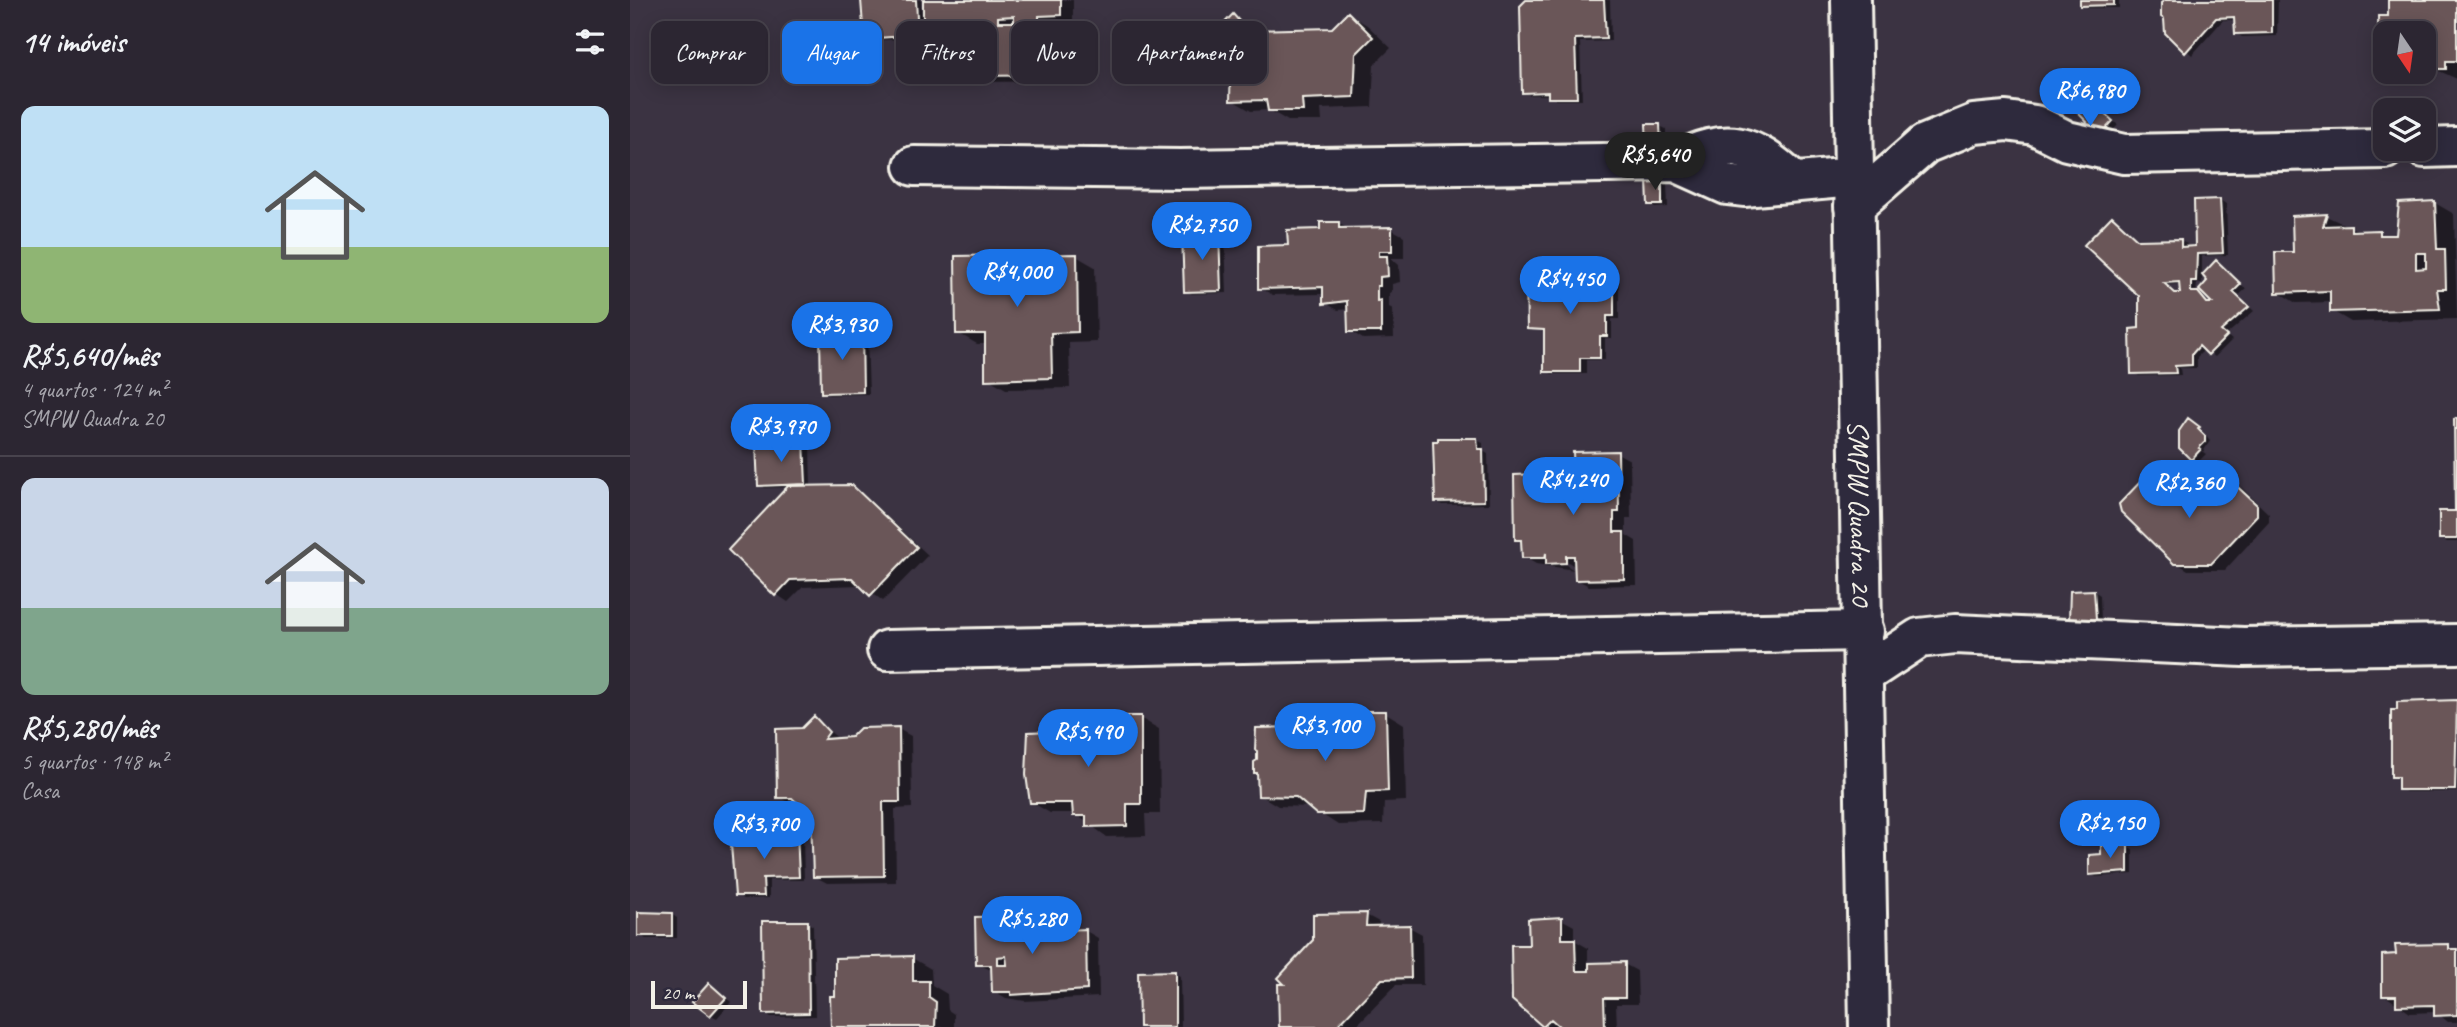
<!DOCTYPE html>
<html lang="pt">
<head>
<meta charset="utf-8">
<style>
  :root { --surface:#2c2632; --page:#38323e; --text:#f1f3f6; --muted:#a6a5ac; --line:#48434d; --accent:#1a73e8 }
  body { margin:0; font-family:Caveat,sans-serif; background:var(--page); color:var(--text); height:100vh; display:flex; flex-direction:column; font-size:26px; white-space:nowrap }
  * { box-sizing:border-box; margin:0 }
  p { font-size:23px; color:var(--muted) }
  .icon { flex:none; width:38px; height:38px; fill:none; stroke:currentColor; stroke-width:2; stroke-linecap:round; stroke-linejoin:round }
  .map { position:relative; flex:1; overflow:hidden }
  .sheet { display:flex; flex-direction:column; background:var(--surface); width:630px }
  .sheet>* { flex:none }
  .top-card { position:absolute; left:21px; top:21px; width:665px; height:63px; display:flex; gap:14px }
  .needle { width:46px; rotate:167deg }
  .tools { position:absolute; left:1743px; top:21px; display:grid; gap:14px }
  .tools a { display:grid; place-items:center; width:63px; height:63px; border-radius:14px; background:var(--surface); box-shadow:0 4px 18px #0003,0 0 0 2px var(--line); font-size:35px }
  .scale { position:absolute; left:21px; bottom:18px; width:96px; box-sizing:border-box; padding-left:7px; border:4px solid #f4f1e8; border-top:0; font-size:19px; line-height:24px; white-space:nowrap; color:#f4f1e8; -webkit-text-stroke:5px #2f2a3d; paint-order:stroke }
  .price { position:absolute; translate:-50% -60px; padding:0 16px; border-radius:24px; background:var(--accent); color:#fff; font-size:23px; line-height:46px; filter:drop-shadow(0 2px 4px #0008) }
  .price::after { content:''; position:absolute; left:50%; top:42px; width:21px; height:16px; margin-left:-10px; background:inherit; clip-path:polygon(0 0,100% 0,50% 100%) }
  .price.on { background:#222; color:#fff }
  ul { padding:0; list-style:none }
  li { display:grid; align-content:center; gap:14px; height:371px; padding:0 21px }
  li+li { border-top:2px solid var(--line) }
  li span { display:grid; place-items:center; height:217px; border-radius:14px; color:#555 }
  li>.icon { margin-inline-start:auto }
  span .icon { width:126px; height:126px; fill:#fffc; stroke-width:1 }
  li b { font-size:30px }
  h2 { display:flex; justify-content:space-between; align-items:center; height:84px; padding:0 21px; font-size:30px }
  .tag { padding:0 24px; border-radius:14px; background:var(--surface); box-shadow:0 4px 18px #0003,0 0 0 2px var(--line); font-size:24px; line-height:63px }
  .tag.on { background:var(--accent); color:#fff }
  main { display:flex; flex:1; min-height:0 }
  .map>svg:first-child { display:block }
  .shadow { fill:#0007; fill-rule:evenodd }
  .building { fill:#6a5658; stroke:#f4f1e8; stroke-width:2; fill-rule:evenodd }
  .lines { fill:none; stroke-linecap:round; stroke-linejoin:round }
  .minor-casing { stroke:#f4f1e8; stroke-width:44 }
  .minor { stroke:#2f2a3d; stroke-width:38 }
  .labels { text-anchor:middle; stroke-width:7; stroke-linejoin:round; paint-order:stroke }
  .street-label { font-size:30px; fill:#f4f1e8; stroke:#2f2a3d }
</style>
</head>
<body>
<main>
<section class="sheet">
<h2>14 imóveis<svg class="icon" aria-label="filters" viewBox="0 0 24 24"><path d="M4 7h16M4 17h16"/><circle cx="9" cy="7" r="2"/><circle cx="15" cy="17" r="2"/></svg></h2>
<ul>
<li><span style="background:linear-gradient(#bfe0f5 65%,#8fb573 0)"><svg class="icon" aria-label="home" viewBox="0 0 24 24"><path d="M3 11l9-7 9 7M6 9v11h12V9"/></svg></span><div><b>R$5,640/mês</b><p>4 quartos · 124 m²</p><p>SMPW Quadra 20</p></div></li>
<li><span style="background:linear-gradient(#c9d6e8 60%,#7fa58c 0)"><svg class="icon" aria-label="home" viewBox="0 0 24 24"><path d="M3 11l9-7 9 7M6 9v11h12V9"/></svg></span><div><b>R$5,280/mês</b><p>5 quartos · 148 m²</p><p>Casa</p></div></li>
</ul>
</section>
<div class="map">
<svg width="1827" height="1027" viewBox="0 0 1827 1027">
  <rect width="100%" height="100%" fill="#3b3342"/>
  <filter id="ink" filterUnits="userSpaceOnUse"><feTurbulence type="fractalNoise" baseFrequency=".0143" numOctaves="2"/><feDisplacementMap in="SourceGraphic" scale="14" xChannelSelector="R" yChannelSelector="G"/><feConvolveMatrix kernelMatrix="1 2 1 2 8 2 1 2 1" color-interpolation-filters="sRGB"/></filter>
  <g filter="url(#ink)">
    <path class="shadow" d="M233,0H291L293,37L241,41L235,38Z
      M296,0H443V22H421V32H434L446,40L447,81L348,82L335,75V25L308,26L295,18Z
      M898,0H980L981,41L950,42L952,100H926L920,95H900L894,92Z
      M1451,0H1489V8H1457L1451,5Z
      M1534,0H1648L1647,36L1612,37L1606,33V20H1593L1562,55L1536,32V18L1533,16Z
      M1759,0H1827V79L1807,70H1794V33H1755V60L1750,57V18H1760Z
      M718,14L737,25L761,48L744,65L742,107L691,109L692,121H658L639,110L621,111L602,100L603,16L626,32L703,30Z
      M1460,94L1480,111L1477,115L1488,125L1474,140L1479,145L1456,169L1450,166L1454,128L1459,122Z
      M1030,126L1036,129V148H1025Z
      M1031,181L1037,184L1038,207L1025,208L1019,204Z
      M1590,200L1596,204L1598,255L1572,256V283L1567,284L1566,294L1579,303L1583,300L1592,266L1616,289L1608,296L1624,311L1596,335L1602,340L1585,357L1575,349L1567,357V368H1550L1551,375L1509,376L1503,373L1510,330L1511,296L1482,218L1510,242L1551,241L1557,244V248H1566ZM1551,284V294L1547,295L1536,285Z
      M1805,203L1824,214L1827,319L1721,322L1702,311V302L1666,303L1648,292L1665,253L1664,218L1696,216L1731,232H1749L1758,237H1768Z
      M708,223L720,230L761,229L774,236V258H761L769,265L770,282L762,284V292L759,293V307L763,309L764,338L733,339L720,331L719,309L708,310L695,303V294L643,295L630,288L659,247Z
      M589,233L595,237L597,293L562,294L556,291Z
      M446,256L465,267L467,342L439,343L440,388L376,389L357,378V344H347L328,333Z
      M983,276L989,280V319H982V338H975V360H956V374H922L916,371V332L898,328Z
      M232,333L237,336L239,394L199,395L193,392Z
      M1827,420V542H1817L1811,538L1827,512Z
      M1562,421L1580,441L1573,452L1576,454L1568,462L1562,458Z
      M847,440L853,443V451L858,454L859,504L812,505L806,501Z
      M174,443L180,446L181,487H221L234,495L298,555L253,601L231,585L173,587L158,602L146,594L160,487L135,488L130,485Z
      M987,453L1000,460L1001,518H996V535L1006,541L1007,585L959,586L946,579V567L930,557L928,560L944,570L906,564L894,557L893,543L886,539L945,475Z
      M1517,478L1542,496H1585L1600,481L1612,488L1639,514V522L1595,570H1558L1545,562Z
      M1464,591L1470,595L1471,621L1446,623Z
      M1827,702V792H1776L1770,789V780L1763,776L1769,704Z
      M756,713L774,724L776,801L754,802L753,824L708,825L680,807L648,806L630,795L715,727Z
      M184,718L210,740L268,729L281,736L282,808L265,809L266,882L197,883L184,876L183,815L172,804H161L149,797L173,730Z
      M510,718L529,729L530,814H515L516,836L477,837L444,813H420L401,802L422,733L440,720L459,731L476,732Z
      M167,833L173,836L174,880H139V898L113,899L107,895Z
      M1498,847L1503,850V874L1466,877L1461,874Z
      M41,914L47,918V938L16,939L10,935Z
      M736,915L749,922V927H779L792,934L793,985H766L725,1027H651L658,985Z
      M384,918L397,926H435L444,931H456L468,938L469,997L395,1001L376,998L364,991L363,971L348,964Z
      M931,919L944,926V940L958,948V965L994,964L1007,971L1008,1004H986L987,1027H916L884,999L901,947Z
      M178,923L183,926L185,1016L141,1017L135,1013Z
      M1767,947L1827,949V1022H1818L1806,1012L1780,1013L1754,995L1767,956Z
      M282,958L301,969L302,985L317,994L318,1010L324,1014V1027H203Z
      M544,973L550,976L551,1027H511Z
      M85,988L101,1002L87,1018L81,1015Z"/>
    <path class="building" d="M231,0H286L288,35L234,39Z
      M293,0H431V15L409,16V31L434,30L435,75L334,76L333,18L293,19ZM384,16V22H368V17Z
      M896,0H974L976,38L945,39L947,98H918V92L892,93L890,6Z
      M1450,0H1484V5L1450,6Z
      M1535,0H1642V33L1605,34L1604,17L1586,18L1555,53L1535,33L1534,19L1531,17V3Z
      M1758,0H1827V61H1816V69H1801V61H1794V33H1755V58H1749L1748,16H1758Z
      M718,12L743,37L726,54L724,97L672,99L673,111H638L636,100L600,101L601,60L579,39L603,14L617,30L702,28Z
      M1460,92L1476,107L1472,111L1483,121L1469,136L1474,141L1449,167L1441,160L1457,122L1443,108Z
      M1016,124H1030L1031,146H1017Z
      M1032,179V205H1018L1017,180Z
      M1590,199L1593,253L1567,254L1566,281H1561V292H1568L1577,303H1582L1569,290L1577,281L1572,275L1586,260L1611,284L1603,292L1619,307L1591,331L1597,336L1578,355L1569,346L1562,354V365L1545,366L1546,373L1501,374L1500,329L1509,328V296L1454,245L1482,216L1508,240L1551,239V247L1565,246L1564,200ZM1549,282L1550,293H1545L1534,283Z
      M1805,201L1807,249H1815L1816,289H1807L1810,309L1700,312V291L1646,293L1645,252H1663L1662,216L1697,214L1693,226L1721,225V231L1750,230V235H1766L1769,203ZM1786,253H1796V268L1786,269Z
      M690,222H709V228L762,227V251H749V256H757L758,276L750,277V286H747V301L751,300V332H718L717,301L693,304V287L628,289V246L658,245L657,230L690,229Z
      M589,232L591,291L554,292L552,233Z
      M447,254L448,332L421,333L422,378L355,380V334H326L325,256Z
      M896,275H984V316H977V336H970V358H950V372H914V330L897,329Z
      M232,331L233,392L191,393L190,332Z
      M1558,418L1570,427L1568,429L1575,436V442L1569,448L1571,449L1561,460L1549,448V431Z
      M1826,418H1827V539H1809V511H1825L1824,419Z
      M808,438H847L848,449H853L854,501L805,502L803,441H808Z
      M174,441L176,484L128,486L126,443Z
      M988,451L989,512H984V532H994V579L945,580L944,556H936V563L916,564V553L915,558H892L891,540H885L884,475L944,473L943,452Z
      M1517,475L1538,495L1584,494L1599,479L1627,505V515L1581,564H1544L1491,512L1489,504Z
      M222,485L287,547L240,596L222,578L160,580L145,596L98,550L158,486Z
      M1464,590L1466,619L1439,621L1440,591Z
      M1827,700L1825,790H1768V777H1761V710H1767V702Z
      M727,711H756L758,791L736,792L734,814L687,815L666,797L628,796L627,773H624V762L627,760V751L625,750L626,728L714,726Z
      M184,716L199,732L194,739L221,737L230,728L269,727L270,802H253L254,876L183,877L181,816L162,798H147L146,729L172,728Z
      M481,716H511V804H497V826L456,827V816H443L442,803H400L396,775L398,732L421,731V719L441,718V731L474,730V724Z
      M167,831L169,877L133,878L134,896H105L101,844H112L123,832Z
      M1471,845H1498V872L1459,875V855L1471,854Z
      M8,912L42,913V936H8Z
      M737,913L736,926L780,925L781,978L752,979L706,1027H649L648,984H654L648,978L683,940V914Z
      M385,916V931L397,930V925L427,923L435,924V930L456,929L457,990L381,995V992H362L361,965H346L345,917ZM376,956L377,965H367V957Z
      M932,917V939H945L946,971H959V963L995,962V998H974L975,1027H930L921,1019L913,1027L882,1000L881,945H899L898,919Z
      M132,921H178L179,1013L133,1014Z
      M1819,944V949H1827V1015L1804,1016V1005L1766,1006V996H1752V955L1766,954L1765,945Z
      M283,956V981H299V997L306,1002L305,1027H201L200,996H205V958Z
      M545,971V1027H509L508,972Z
      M79,983L96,998L80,1016L62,1002Z"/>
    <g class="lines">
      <g class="minor-casing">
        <g id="minor">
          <path id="s1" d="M1221,0L1239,1027"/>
          <path d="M1794,148L1827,147"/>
          <path d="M1046,162C1098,136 1121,143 1162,181"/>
          <path d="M284,166L550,169L1046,162L1097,185L1114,187L1223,177"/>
          <path d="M1224,206L1295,144L1344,124L1376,121L1405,125L1437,141L1494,154L1755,149"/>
          <path d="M257,650L1234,631"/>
          <path d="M1233,675L1289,638L1325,634L1613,647L1827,644"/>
        </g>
      </g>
      <use href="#minor" class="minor"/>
    </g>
  </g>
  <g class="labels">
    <g class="street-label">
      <text dy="10" stroke="none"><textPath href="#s1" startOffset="513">SMPW Quadra 20</textPath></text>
    </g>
  </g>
</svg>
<div class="tools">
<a><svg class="needle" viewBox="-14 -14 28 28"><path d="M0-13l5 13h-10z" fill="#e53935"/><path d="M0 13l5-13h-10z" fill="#a6a5ac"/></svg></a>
<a><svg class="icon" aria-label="layers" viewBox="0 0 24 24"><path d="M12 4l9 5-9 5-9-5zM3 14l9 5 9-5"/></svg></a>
</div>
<div class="scale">20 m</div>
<b class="price" style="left:1460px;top:128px">R$6,980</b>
<b class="price on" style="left:1025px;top:192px">R$5,640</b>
<b class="price" style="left:572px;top:262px">R$2,750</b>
<b class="price" style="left:387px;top:309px">R$4,000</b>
<b class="price" style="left:940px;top:316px">R$4,450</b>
<b class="price" style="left:212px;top:362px">R$3,930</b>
<b class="price" style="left:151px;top:464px">R$3,970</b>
<b class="price" style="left:943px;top:517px">R$4,240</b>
<b class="price" style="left:1559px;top:520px">R$2,360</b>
<b class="price" style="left:695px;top:763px">R$3,100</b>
<b class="price" style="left:458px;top:769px">R$5,490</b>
<b class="price" style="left:1480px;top:860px">R$2,150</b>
<b class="price" style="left:134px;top:861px">R$3,700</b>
<b class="price" style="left:402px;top:956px">R$5,280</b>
<div class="top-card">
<a class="tag">Comprar</a>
<a class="tag on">Alugar</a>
<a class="tag">Filtros</a>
<a class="tag">Novo</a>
<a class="tag">Apartamento</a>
</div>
</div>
</main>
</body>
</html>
